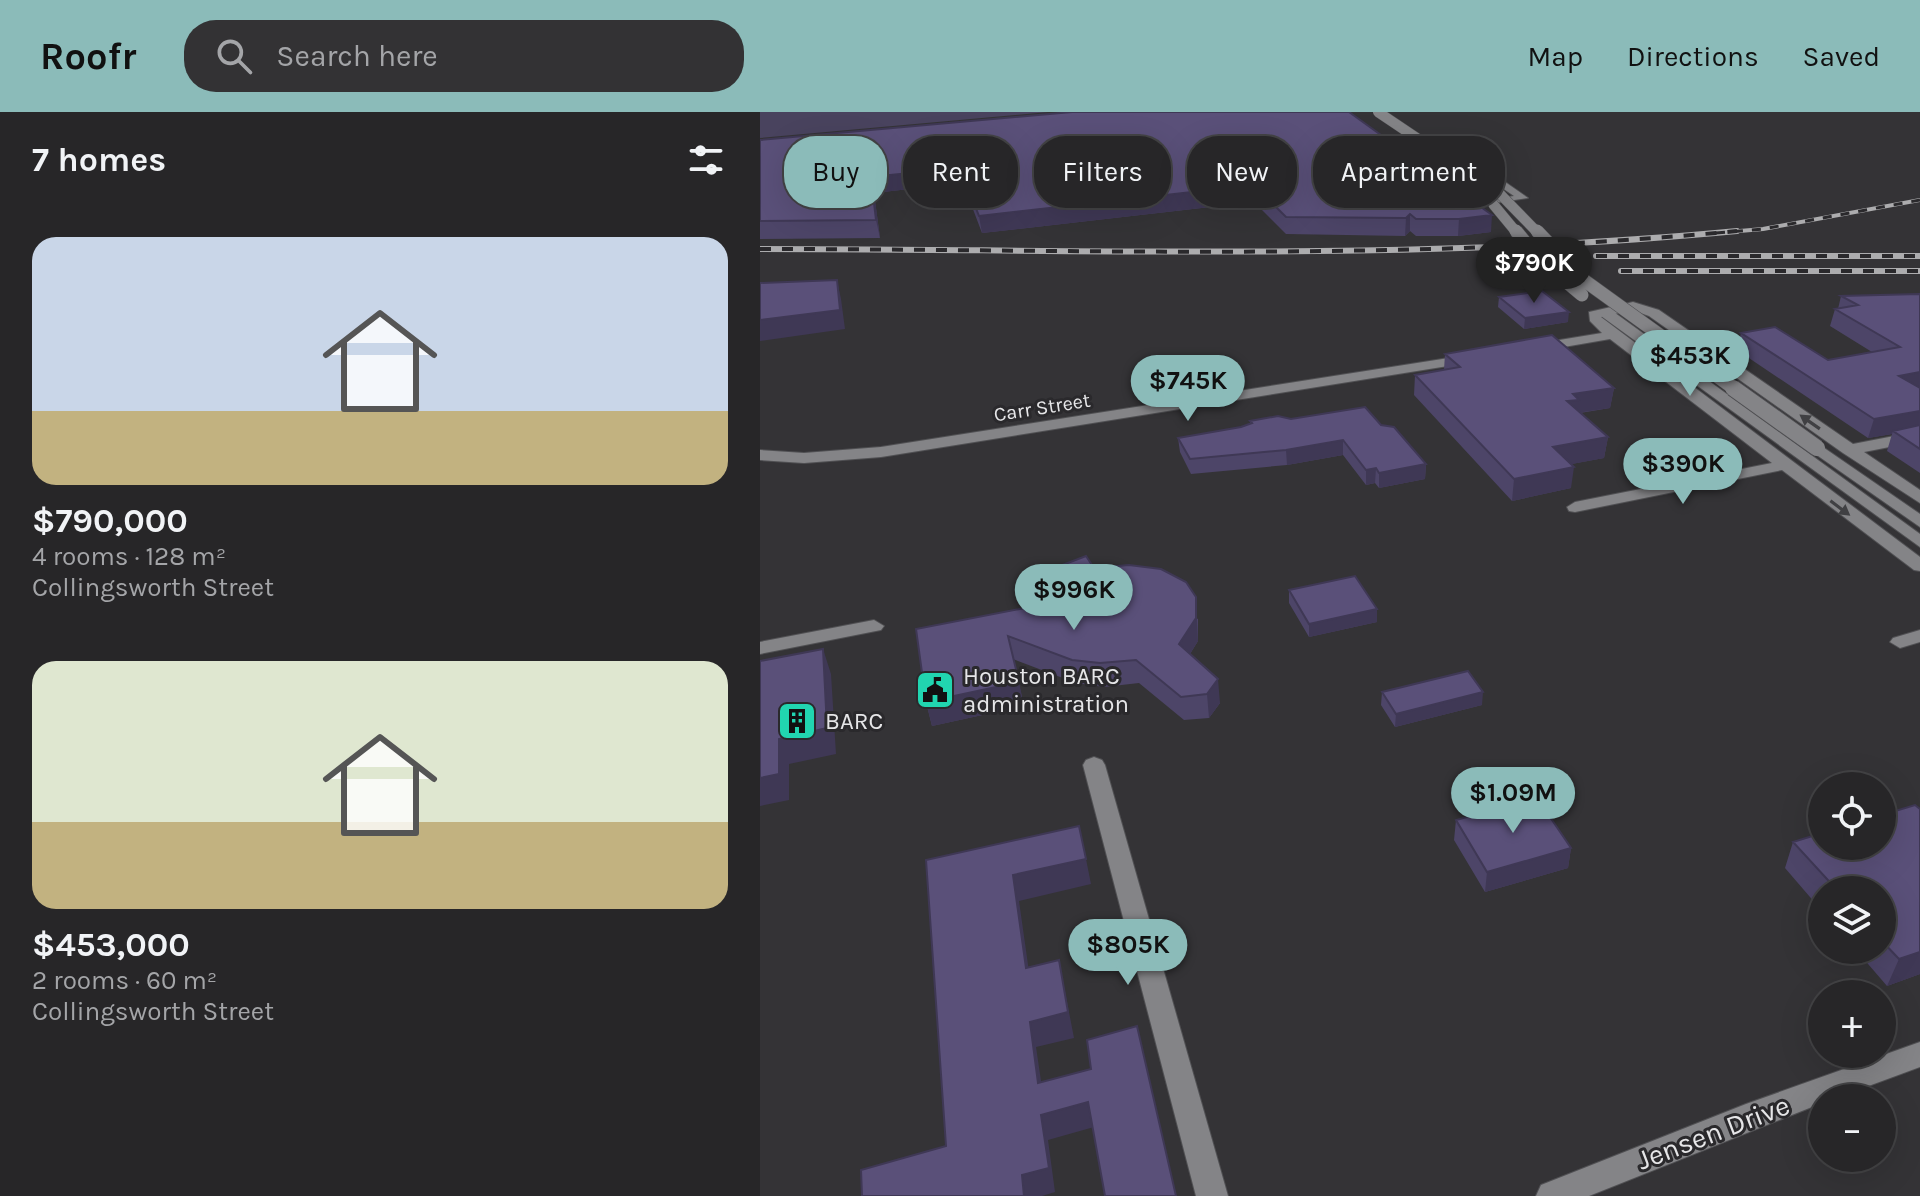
<!DOCTYPE html>
<html lang="en">
<head>
<meta charset="utf-8">
<style>
  :root { --surface:#272628; --page:#333234; --text:#f1f3f6; --muted:#a4a5a8; --line:#434345; --accent:#8bbbb9 }
  body { margin:0; font-family:Karla,sans-serif; background:var(--page); color:var(--text); height:100vh; display:flex; flex-direction:column; font-size:30px; white-space:nowrap }
  * { box-sizing:border-box; margin:0 }
  p { font-size:26px; color:var(--muted) }
  .icon { flex:none; width:44px; height:44px; fill:none; stroke:currentColor; stroke-width:2; stroke-linecap:round; stroke-linejoin:round }
  .map { position:relative; flex:1; overflow:hidden }
  .side { display:flex; flex-direction:column; background:var(--surface); width:760px }
  .side>* { flex:none }
  .top-card { position:absolute; left:24px; top:24px; width:760px; height:72px; display:flex; gap:16px }
  .controls { position:absolute; left:1048px; top:660px; display:grid; gap:16px }
  .controls a { display:grid; place-items:center; width:88px; height:88px; border-radius:50%; background:var(--surface); box-shadow:0 8px 32px #0002,0 0 0 2px var(--line); font-size:40px }
  .price { position:absolute; translate:-50% -68px; padding:0 18px; border-radius:28px; background:var(--accent); color:#111; font-size:26px; line-height:52px; filter:drop-shadow(0 2px 4px #0008) }
  .price::after { content:''; position:absolute; left:50%; top:48px; width:24px; height:18px; margin-left:-12px; background:inherit; clip-path:polygon(0 0,100% 0,50% 100%) }
  .price.active { background:#222; color:#fff }
  ul { padding:0; list-style:none }
  li { display:grid; align-content:center; gap:16px; height:424px; padding:0 32px }
  li span { display:grid; place-items:center; height:248px; border-radius:24px; color:#555 }
  li>.icon { margin-inline-start:auto }
  span .icon { width:144px; height:144px; fill:#fffc; stroke-width:1 }
  li b { font-size:34px }
  h2 { display:flex; justify-content:space-between; align-items:center; height:96px; padding:0 32px; font-size:34px }
  .tag { padding:0 28px; border-radius:32px; background:var(--surface); box-shadow:0 8px 32px #0002,0 0 0 2px var(--line); font-size:28px; line-height:72px }
  .tag.active { background:var(--accent); color:#111 }
  header { display:flex; align-items:center; gap:48px; box-sizing:border-box; height:112px; padding:0 40px; background:var(--accent); color:#111 }
  header strong { font-size:38px }
  nav { display:flex; gap:44px; margin-inline-start:auto; font-size:28px }
  .search { width:560px; height:72px; background:var(--page); display:flex; align-items:center; gap:20px; box-sizing:border-box; padding:0 28px; border-radius:32px; color:var(--muted); font-size:30px }
  main { display:flex; flex:1; min-height:0 }
  .map>svg:first-child { display:block }
  .green { fill:#49435e }
  .lines { fill:none; stroke-linecap:round; stroke-linejoin:round }
  .minor-casing { stroke:#505053; stroke-width:2 }
  .secondary-casing { stroke:#505053; stroke-width:2 }
  .minor { fill:#848487; fill-rule:evenodd }
  .secondary { fill:#848487; fill-rule:evenodd }
  .rail-far1-casing { stroke:#acacae; stroke-width:4 }
  .rail-casing { stroke:#acacae; stroke-width:6 }
  .rail-far1 { stroke:#2a292c; stroke-width:3; stroke-dasharray:9; stroke-linecap:butt }
  .rail { stroke:#2a292c; stroke-width:4; stroke-dasharray:11; stroke-linecap:butt }
  .secondary-bridge-far2-casing { stroke:#505053; stroke-width:11; stroke-linecap:butt }
  .secondary-bridge-far1-casing { stroke:#505053; stroke-width:14; stroke-linecap:butt }
  .secondary-bridge-casing { stroke:#505053; stroke-width:18; stroke-linecap:butt }
  .secondary-bridge-far2 { stroke:#848487; stroke-width:10 }
  .secondary-bridge-far1 { stroke:#848487; stroke-width:13 }
  .secondary-bridge { stroke:#848487; stroke-width:16 }
  .wall { fill:#4d4568 }
  .shaded-wall { fill:#3f3855 }
  .building { fill:#5a5079; stroke:#3f3855; stroke-width:2 }
  .oneway { fill:#404043 }
  .labels { text-anchor:middle; stroke-width:6; stroke-linejoin:round; paint-order:stroke }
  .far-street-label { font-size:20px; fill:#e6e6e8; stroke:#2a292c }
  .poi-label { font-size:24px; fill:#e6e6e8; stroke:#2a292c; text-anchor:start }
  .near-street-label { font-size:28px; fill:#e6e6e8; stroke:#2a292c }
</style>
</head>
<body>
<header>
<strong>Roofr</strong>
<div class="search"><svg class="icon" aria-label="search" viewBox="0 0 24 24"><circle cx="10" cy="10" r="6"/><path d="M15 15l6 6"/></svg>Search here</div>
<nav><a>Map</a><a>Directions</a><a>Saved</a></nav>
</header>
<main>
<section class="side">
<h2>7 homes<svg class="icon" aria-label="filters" viewBox="0 0 24 24"><path d="M4 7h16M4 17h16"/><circle cx="9" cy="7" r="2"/><circle cx="15" cy="17" r="2"/></svg></h2>
<ul>
<li><span style="background:linear-gradient(#c9d6e8 70%,#c2b280 0)"><svg class="icon" aria-label="home" viewBox="0 0 24 24"><path d="M3 11l9-7 9 7M6 9v11h12V9"/></svg></span><div><b>$790,000</b><p>4 rooms · 128 m²</p><p>Collingsworth Street</p></div></li>
<li><span style="background:linear-gradient(#dfe7d0 65%,#c2b280 0)"><svg class="icon" aria-label="home" viewBox="0 0 24 24"><path d="M3 11l9-7 9 7M6 9v11h12V9"/></svg></span><div><b>$453,000</b><p>2 rooms · 60 m²</p><p>Collingsworth Street</p></div></li>
</ul>
</section>
<div class="map">
<svg width="1160" height="1084" viewBox="0 0 1160 1084">
  <rect width="100%" height="100%" fill="#343336"/>
  <path class="green" d="M0,0H288L0,26Z"/>
  <g class="lines">
    <g class="minor-casing">
      <path id="minor" d="M655,46L715,49L768,86L715,94L689,78V74H697L721,89L754,84L710,54L652,51Z
        M873,190L899,198L1093,332L1160,319V329L1104,340L1160,378V391L1083,341L889,204L872,198L841,205L1160,445V459L1154,458L1022,358L815,400L809,399L807,395L815,390L1012,351L850,227L775,240L768,236L775,232L842,221L830,209L829,200Z
        M708,243L715,247L713,250L121,345L44,351L0,348V338L44,341L121,335Z
        M114,508L124,514L121,518L0,542V530Z
        M1160,518V530L1140,536L1130,530L1133,526Z
        M334,645L342,648L345,653L468,1084H436L323,653L326,648Z"/>
    </g>
    <g class="secondary-casing">
      <path id="secondary" d="M841,198H851L1160,422V435L841,204Z
        M1057,331L1160,402V415L1051,339V333Z
        M1160,930V955L1076,986H1062V991L829,1084H776L781,1073L986,992Z"/>
    </g>
    <use href="#minor" class="minor"/>
    <use href="#secondary" class="secondary"/>
    <g class="rail-far1-casing">
      <path id="rail-far1" d="M956,121L1003,117L1160,88"/>
    </g>
    <g class="rail-casing">
      <path id="rail" d="M0,137C325,137 653,150 977,119
        M836,144H1160
        M861,159H1160"/>
    </g>
    <use href="#rail-far1" class="rail-far1"/>
    <use href="#rail" class="rail"/>
    <g class="secondary-bridge-far2-casing">
      <path id="secondary-bridge-far2" d="M618,0L740,82L778,121
        M733,92L757,121"/>
    </g>
    <g class="secondary-bridge-far1-casing">
      <path id="secondary-bridge-far1" d="M756,119L778,146L822,183
        M777,119L825,169L976,278"/>
    </g>
    <g class="secondary-bridge-casing">
      <path id="secondary-bridge" d="M973,276L1057,336"/>
    </g>
    <use href="#secondary-bridge-far2" class="secondary-bridge-far2"/>
    <use href="#secondary-bridge-far1" class="secondary-bridge-far1"/>
    <use href="#secondary-bridge" class="secondary-bridge"/>
  </g>
  <path class="wall" d="M589,0L731,120L698,124H656L650,119L645,124L526,122L494,90L222,121L203,71L114,81L120,126L0,127V28Z
    M1160,182V361L1127,339L1132,322L1108,326L977,238L981,221L1068,248L1112,240L1070,214L1075,197H1078L1081,184Z
    M739,185L808,210L764,217L738,195Z
    M685,242L854,276L850,296L820,301L848,325L844,346L811,352V376L752,389L654,283L655,263L684,258Z
    M531,307L621,313L666,352L665,367L619,376L615,371L606,373L583,343L527,353L431,362L420,340L418,326L481,315L490,312V309Z
    M334,456L438,507V529L430,542L460,591L449,606L424,608L379,571L344,575L316,571L253,547L264,594L172,614L166,590L283,492L275,488L271,465Z
    M529,478L617,497V510L549,525L529,491Z
    M622,580L722,593L635,615L621,593Z
    M1160,697V862L1127,874L1096,838H1122V778H1062V799L1025,756L1033,730Z
    M696,708L811,736L808,756L725,780L694,728Z"/>
  <path class="shaded-wall" d="M200,56L203,71L114,81L120,126L116,108L111,65Z
    M494,73V90L222,121L219,104Z
    M650,102V119L645,124L646,106Z
    M732,103L731,120L698,124L699,107Z
    M77,168L81,187L85,217L0,229V208Z
    M809,200L808,210L764,217L765,206Z
    M1160,260V277L1139,264Z
    M854,276L850,296L817,301L807,289L813,282Z
    M1160,299V317L1133,319L1132,322L1108,326L1114,307Z
    M848,325L844,346L791,356L793,335Z
    M583,328V343L527,353L526,338Z
    M666,352L665,367L619,376V361Z
    M814,355L811,376L752,389L754,367Z
    M616,356L615,371L606,373V358Z
    M436,485L438,529L421,556L419,532Z
    M617,497V510L549,525V512Z
    M63,537L71,562L76,642L29,652V688L0,694V666Z
    M458,567L460,591L449,606L447,582Z
    M259,570L264,594L172,614L166,590Z
    M723,580L722,593L635,615L636,602Z
    M811,736L808,756L725,780L727,760Z
    M326,747L331,772L259,789L272,881L266,856L253,763Z
    M1160,840V862L1127,874L1139,847Z
    M299,848L314,926L276,935L285,996L278,971L270,910Z
    M328,990L334,1015L288,1028L295,1080L282,1084H264L262,1063L281,1003Z"/>
  <path class="building" d="M312,0H589L732,103L699,107H656L650,102L646,106L526,105L494,73L219,104L200,56L111,65L116,108L0,109V28Z
    M77,168L80,198L0,208V171Z
    M782,179L809,200L765,206L739,185Z
    M1160,182V260L1139,264L1160,276V299L1114,307L981,221L1015,215L1068,248L1140,235L1075,197L1098,193L1081,184Z
    M792,223L854,276L813,282L819,288L807,289L848,325L793,335L814,355L754,367L655,263L700,255L685,242Z
    M605,295L621,313L634,315L666,352L619,361L616,356L606,358L583,328L526,338L430,347L418,326L481,315L492,311L490,309L518,304L531,307Z
    M1160,313V337L1133,319Z
    M326,444L334,456L369,453L401,457L426,470L436,485V506L419,532L458,567L447,582L421,585L376,548L340,551L312,548L248,524L259,570L166,590L156,517L311,487L271,465Z
    M595,464L617,497L549,512L529,478Z
    M63,537L67,616L19,627V662L0,666V549Z
    M708,559L723,580L636,602L622,580Z
    M777,686L811,736L727,760L696,708Z
    M1155,693L1160,697V840L1139,847L1122,829V778H1077L1033,730L1062,721V734H1122V703Z
    M319,714L326,747L253,763L266,856L299,848L308,900L270,910L278,971L331,957L327,928L377,914L416,1084H345L328,990L281,1003L289,1056L262,1063L264,1084H102L101,1058L186,1034L166,748Z"/>
  <defs><path id="oneway-solid" d="M-6-.8H1V-3.2L6.5 0L1 3.2V.8H-6Z" transform="scale(2)"/></defs>
  <g class="oneway">
    <use href="#oneway-solid" transform="translate(1050 310) rotate(-145)"/>
    <use href="#oneway-solid" transform="translate(1080 396) rotate(37)"/>
  </g>
  <defs>
    <g id="civic-square" transform="scale(2)"><rect x="-9" y="-9" width="18" height="18" rx="4" fill="#21d5b0" stroke="#2a292c"/><path d="M-.6-6.5H3V-4.5H.6V-3L4-1V1h2V6H-6V1h2V-1L-.6-3ZM-1.2 2.5V6h2.4V2.5Z" fill="#111"/></g>
    <g id="building-square" transform="scale(2)"><rect x="-9" y="-9" width="18" height="18" rx="4" fill="#21d5b0" stroke="#2a292c"/><path d="M-4-6H4V6H1V3H-1V6H-4ZM-2.5-4.3h1.7v1.8h-1.7ZM.8-4.3h1.7v1.8H.8ZM-2.5-1h1.7V.8h-1.7ZM.8-1h1.7V.8H.8Z" fill="#111"/></g>
  </defs>
  <g fill-rule="evenodd">
    <use href="#civic-square" x="175" y="578"/>
    <use href="#building-square" x="37" y="609"/>
  </g>
  <g class="labels">
    <g class="far-street-label">
      <text transform="translate(282 295) rotate(-9)" y="7">Carr Street</text>
    </g>
    <g class="poi-label">
      <text x="203" y="572">Houston BARC<tspan x="203" dy="28">administration</tspan></text>
      <text x="65" y="617">BARC</text>
    </g>
    <g class="near-street-label">
      <text transform="translate(953 1020) rotate(-21)" y="10">Jensen Drive</text>
    </g>
  </g>
</svg>
<div class="controls">
<a><svg class="icon" aria-label="locate" viewBox="0 0 24 24"><circle cx="12" cy="12" r="6"/><path d="M12 2v4M12 18v4M2 12h4M18 12h4"/></svg></a>
<a><svg class="icon" aria-label="layers" viewBox="0 0 24 24"><path d="M12 4l9 5-9 5-9-5zM3 14l9 5 9-5"/></svg></a>
<a>+</a>
<a>−</a>
</div>
<b class="price active" style="left:774px;top:193px">$790K</b>
<b class="price" style="left:930px;top:286px">$453K</b>
<b class="price" style="left:428px;top:311px">$745K</b>
<b class="price" style="left:923px;top:394px">$390K</b>
<b class="price" style="left:314px;top:520px">$996K</b>
<b class="price" style="left:753px;top:723px">$1.09M</b>
<b class="price" style="left:368px;top:875px">$805K</b>
<div class="top-card">
<a class="tag active">Buy</a>
<a class="tag">Rent</a>
<a class="tag">Filters</a>
<a class="tag">New</a>
<a class="tag">Apartment</a>
</div>
</div>
</main>
</body>
</html>
